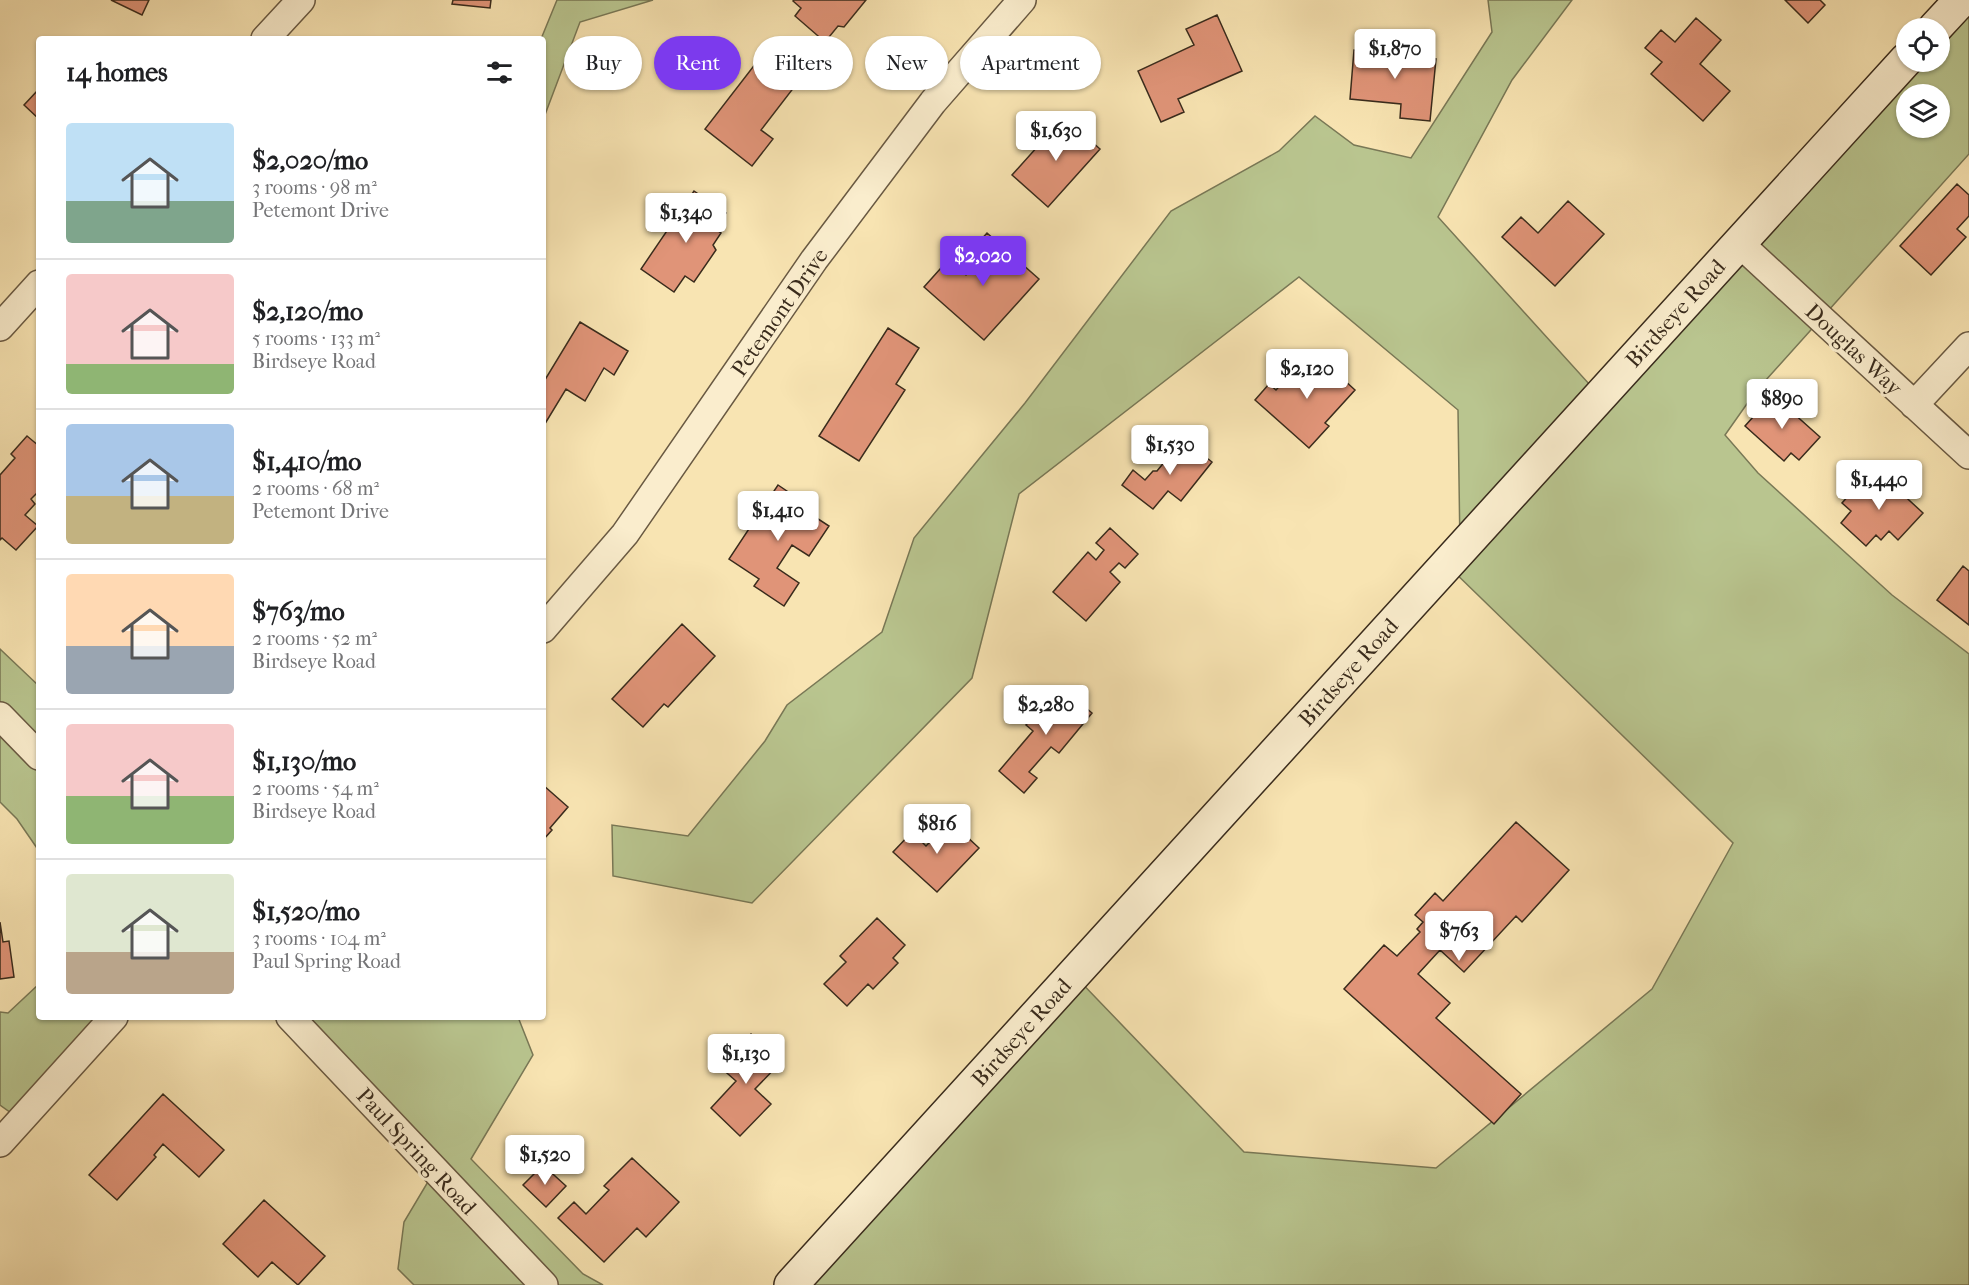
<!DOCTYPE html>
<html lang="en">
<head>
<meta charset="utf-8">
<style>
  :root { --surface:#fff; --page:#f2f2f2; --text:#202124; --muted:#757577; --line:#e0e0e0; --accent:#7c3aed }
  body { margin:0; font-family:"IM FELL French Canon",serif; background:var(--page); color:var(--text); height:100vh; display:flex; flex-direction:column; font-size:22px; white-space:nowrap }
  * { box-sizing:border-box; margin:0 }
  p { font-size:20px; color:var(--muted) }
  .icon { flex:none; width:33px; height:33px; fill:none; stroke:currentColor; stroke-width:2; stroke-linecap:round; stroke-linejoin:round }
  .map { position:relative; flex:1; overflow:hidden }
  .side { position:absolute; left:36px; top:36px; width:510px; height:984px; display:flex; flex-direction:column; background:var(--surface); border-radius:6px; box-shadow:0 2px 4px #0004 }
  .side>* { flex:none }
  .top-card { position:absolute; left:564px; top:36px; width:570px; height:54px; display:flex; gap:12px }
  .tools { position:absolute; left:1896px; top:18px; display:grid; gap:12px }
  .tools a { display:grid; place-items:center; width:54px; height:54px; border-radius:50%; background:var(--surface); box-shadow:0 2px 4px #0004; font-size:30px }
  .price { position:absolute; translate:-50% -51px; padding:0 14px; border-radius:6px; background:#fff; color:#222; font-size:20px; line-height:39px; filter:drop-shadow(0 2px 3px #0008) }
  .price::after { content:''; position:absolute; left:50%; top:36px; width:18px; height:14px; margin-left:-9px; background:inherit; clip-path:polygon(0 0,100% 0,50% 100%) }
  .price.current { background:var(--accent); color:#fff }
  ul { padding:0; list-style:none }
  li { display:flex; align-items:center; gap:18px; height:150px; padding:0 30px }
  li+li { border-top:2px solid var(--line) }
  li span { display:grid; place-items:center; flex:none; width:168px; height:120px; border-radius:6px; color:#555 }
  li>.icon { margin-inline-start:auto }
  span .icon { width:72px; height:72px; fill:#fffc; stroke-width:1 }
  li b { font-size:26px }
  h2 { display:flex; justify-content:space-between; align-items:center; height:72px; padding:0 30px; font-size:26px }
  .tag { padding:0 21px; border-radius:27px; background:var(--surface); box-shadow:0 2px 4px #0004; font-size:21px; line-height:54px }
  .tag.current { background:var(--accent); color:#fff }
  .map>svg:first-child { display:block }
  .green { fill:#b9c58f; stroke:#797856; stroke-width:1.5; fill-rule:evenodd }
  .building { fill:#e09478; stroke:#392b1c; stroke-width:1.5 }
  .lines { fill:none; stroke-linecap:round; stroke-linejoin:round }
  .street-casing { stroke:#695942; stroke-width:30 }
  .secondary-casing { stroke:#392b1c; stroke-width:36 }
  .street { stroke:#faedcd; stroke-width:27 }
  .secondary { stroke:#faedcd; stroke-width:33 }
  .labels { text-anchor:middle; stroke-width:6; stroke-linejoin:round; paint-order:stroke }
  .street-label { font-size:22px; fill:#392b1c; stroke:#faedcd }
</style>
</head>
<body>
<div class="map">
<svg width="1969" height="1285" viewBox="0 0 1969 1285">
  <rect width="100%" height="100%" fill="#f8e4b2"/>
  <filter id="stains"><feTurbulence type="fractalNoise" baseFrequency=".00333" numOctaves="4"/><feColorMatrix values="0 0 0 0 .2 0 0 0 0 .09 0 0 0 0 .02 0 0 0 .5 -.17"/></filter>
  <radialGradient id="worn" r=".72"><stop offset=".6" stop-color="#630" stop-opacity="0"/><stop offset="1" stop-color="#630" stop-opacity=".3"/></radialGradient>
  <path class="green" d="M557,0H653L580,22L543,120V39H541Z
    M1488,0H1572L1512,80L1438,217L1599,395L1906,62H1940V28L1969,0V154L1756,391L1725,435L1758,473L1892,595L1969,654V1285H791L1073,974L1244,1152L1436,1168L1652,989L1733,843L1446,564L1460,549L1458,410L1299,277L1019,494L972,678L752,903L613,876L612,825L688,836L765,741L787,705L882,632L914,538L1025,403L1171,211L1279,151L1315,116L1354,145L1411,158L1492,32ZM1906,94H1940V128H1906Z
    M0,649L39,686V851L17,819L0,802Z
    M39,984V1017H114L21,1120L0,1105V1012L8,1013Z
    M290,1017H518L533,1055L471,1159L583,1274L603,1285H414L398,1269L404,1222L435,1170Z"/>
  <path class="building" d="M111,0H149L142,15Z
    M453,0H491L490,8L452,4Z
    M794,0H866L844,27L838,26L825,42L795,16L801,8L793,1Z
    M1785,0H1820L1825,5L1808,23Z
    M1217,15L1242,71L1178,99L1184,112L1161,122L1138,71L1194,45L1186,29Z
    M1696,18L1721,40L1700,64L1730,91L1703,121L1651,74L1662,62L1645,48L1661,30L1675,42Z
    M1382,41L1407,44L1406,56L1436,59L1430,121L1400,118L1401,104L1350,99L1354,50L1381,53Z
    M770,45L805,73L761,130L773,139L752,166L705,129Z
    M39,89V119L24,105Z
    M1064,117L1100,149L1048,207L1012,175Z
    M1957,184L1969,195V216L1957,229L1966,237L1931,275L1900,246Z
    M694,191L726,213L715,229L721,233L713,245L716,250L694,282L685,276L674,292L641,269Z
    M1568,201L1604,234L1555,286L1502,237L1521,217L1538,233Z
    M987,233L1039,279L984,340L924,287L949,259L966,275L979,260L970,252Z
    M580,322L628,351L614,375L604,368L585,401L566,389L543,427V383Z
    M888,328L919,348L896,384L905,390L859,461L819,436Z
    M1320,358L1355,390L1325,423L1329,426L1309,448L1255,400L1269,384L1276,390L1302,362L1310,369Z
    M1773,395L1820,437L1799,460L1791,453L1784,461L1745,426Z
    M27,436L39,446V491L31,499L35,504L25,515L38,526L16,550L2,538L0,540V475L15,458L11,454Z
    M1183,439L1212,462L1181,501L1168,491L1153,509L1122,485L1133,470L1145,480L1153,471H1157Z
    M1868,474L1878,483L1884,477L1923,513L1898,540L1889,531L1881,540L1876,535L1866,546L1841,523L1851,511L1842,503Z
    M778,485L815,510L812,515L829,526L809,556L792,545L777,568L799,583L784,606L754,586L759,579L729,559Z
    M1110,528L1138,554L1125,568L1119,563L1110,572L1120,582L1086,621L1053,592L1088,552L1096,560L1104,550L1096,543Z
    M1963,566L1969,571V625L1937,600Z
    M682,624L715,656L668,707L664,704L643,727L612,699Z
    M1060,686L1092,713L1059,753L1051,747L1029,772L1037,778L1024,793L999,771L1033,731L1026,725Z
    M543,785L568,807L550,828L552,830L543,840Z
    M950,821L979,848L937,892L893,852L912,832L926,846Z
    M1516,822L1569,870L1522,922L1516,916L1464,972L1440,950L1418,974L1450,1003L1436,1018L1521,1094L1494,1124L1344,989L1384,945L1397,956L1420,932L1417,929L1423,922L1415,915L1435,893L1443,901Z
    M877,918L905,945L893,958L898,963L873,989L868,984L847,1006L824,984L846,962L840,956Z
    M0,922L3,942L9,941L14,977L0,979Z
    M751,1034L781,1062L755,1089L771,1104L740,1136L711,1108L736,1081L720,1067Z
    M163,1094L224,1150L199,1177L163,1144L154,1155L156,1157L117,1200L89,1175Z
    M632,1158L679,1202L646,1237L637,1228L604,1262L558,1218L574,1202L586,1214L609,1190L604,1186Z
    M543,1165L566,1186L546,1207L523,1185Z
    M264,1200L325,1256L298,1285L272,1262L258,1277L223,1244Z"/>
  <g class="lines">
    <g class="street-casing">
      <path id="street" d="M265,39L301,0
        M1739,243L1969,455
        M0,327L39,284
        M1914,405L1969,346
        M543,629L625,534L814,260L933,102L1022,0
        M0,716L39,756
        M290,1017L544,1285
        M0,1143L114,1017"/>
    </g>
    <g class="secondary-casing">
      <path id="secondary" d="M1935,28L1961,0
        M791,1285L1906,60"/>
    </g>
    <use href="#street" class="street"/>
    <use href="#secondary" class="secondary"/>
  </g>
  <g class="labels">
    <g class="street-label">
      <text transform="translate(779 312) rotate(-55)" y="8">Petemont Drive</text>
      <text transform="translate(1675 313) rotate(-48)" y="8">Birdseye Road</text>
      <text transform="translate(1854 349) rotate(43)" y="8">Douglas Way</text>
      <text transform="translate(1348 672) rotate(-48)" y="8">Birdseye Road</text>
      <text transform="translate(1021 1032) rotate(-48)" y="8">Birdseye Road</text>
      <text transform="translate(417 1151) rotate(47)" y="8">Paul Spring Road</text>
    </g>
  </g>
  <rect width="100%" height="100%" filter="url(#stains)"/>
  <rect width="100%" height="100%" fill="url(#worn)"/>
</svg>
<div class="tools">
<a><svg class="icon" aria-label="locate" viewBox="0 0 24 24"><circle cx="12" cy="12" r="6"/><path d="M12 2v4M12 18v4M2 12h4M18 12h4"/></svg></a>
<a><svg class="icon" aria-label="layers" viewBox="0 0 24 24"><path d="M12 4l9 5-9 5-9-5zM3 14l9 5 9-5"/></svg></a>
</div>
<b class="price" style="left:1395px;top:80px">$1,870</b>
<b class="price" style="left:1056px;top:162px">$1,630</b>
<b class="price" style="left:686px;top:244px">$1,340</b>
<b class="price current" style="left:983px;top:287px">$2,020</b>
<b class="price" style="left:1307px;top:400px">$2,120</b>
<b class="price" style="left:1782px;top:430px">$890</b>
<b class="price" style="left:1170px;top:476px">$1,530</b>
<b class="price" style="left:1879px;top:511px">$1,440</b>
<b class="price" style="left:778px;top:542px">$1,410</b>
<b class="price" style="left:1046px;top:736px">$2,280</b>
<b class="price" style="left:937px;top:855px">$816</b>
<b class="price" style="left:1459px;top:962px">$763</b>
<b class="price" style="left:746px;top:1085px">$1,130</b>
<b class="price" style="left:545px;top:1186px">$1,520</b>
<div class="top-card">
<a class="tag">Buy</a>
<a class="tag current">Rent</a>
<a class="tag">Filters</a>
<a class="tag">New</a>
<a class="tag">Apartment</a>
</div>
<section class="side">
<h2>14 homes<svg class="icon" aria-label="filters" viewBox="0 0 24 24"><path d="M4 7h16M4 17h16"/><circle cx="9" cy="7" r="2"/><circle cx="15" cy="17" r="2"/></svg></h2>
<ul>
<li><span style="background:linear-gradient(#bfe0f5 65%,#7fa58c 0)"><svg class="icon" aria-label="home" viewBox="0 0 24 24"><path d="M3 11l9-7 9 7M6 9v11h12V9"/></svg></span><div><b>$2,020/mo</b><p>3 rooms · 98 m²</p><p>Petemont Drive</p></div></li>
<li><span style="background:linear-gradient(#f6c9c9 75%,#8fb573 0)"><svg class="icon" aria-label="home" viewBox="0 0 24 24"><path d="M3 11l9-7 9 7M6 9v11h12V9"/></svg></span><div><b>$2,120/mo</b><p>5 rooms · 133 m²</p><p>Birdseye Road</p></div></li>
<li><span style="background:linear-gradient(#a9c7e8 60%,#c2b280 0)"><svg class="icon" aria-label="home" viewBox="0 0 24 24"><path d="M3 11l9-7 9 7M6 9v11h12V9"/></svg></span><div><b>$1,410/mo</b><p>2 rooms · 68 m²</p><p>Petemont Drive</p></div></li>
<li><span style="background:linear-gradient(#ffd9b3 60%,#9aa5b1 0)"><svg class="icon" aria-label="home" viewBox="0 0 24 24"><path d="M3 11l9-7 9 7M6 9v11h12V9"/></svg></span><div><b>$763/mo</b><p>2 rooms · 52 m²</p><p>Birdseye Road</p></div></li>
<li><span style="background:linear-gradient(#f6c9c9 60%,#8fb573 0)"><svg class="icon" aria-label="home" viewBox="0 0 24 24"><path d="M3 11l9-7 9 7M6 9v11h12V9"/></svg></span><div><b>$1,130/mo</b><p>2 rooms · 54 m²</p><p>Birdseye Road</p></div></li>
<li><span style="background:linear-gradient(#dfe7d0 65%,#b9a48a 0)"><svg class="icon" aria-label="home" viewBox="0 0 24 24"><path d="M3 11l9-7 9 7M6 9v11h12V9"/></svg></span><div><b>$1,520/mo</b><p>3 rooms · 104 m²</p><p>Paul Spring Road</p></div></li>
</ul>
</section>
</div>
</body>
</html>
